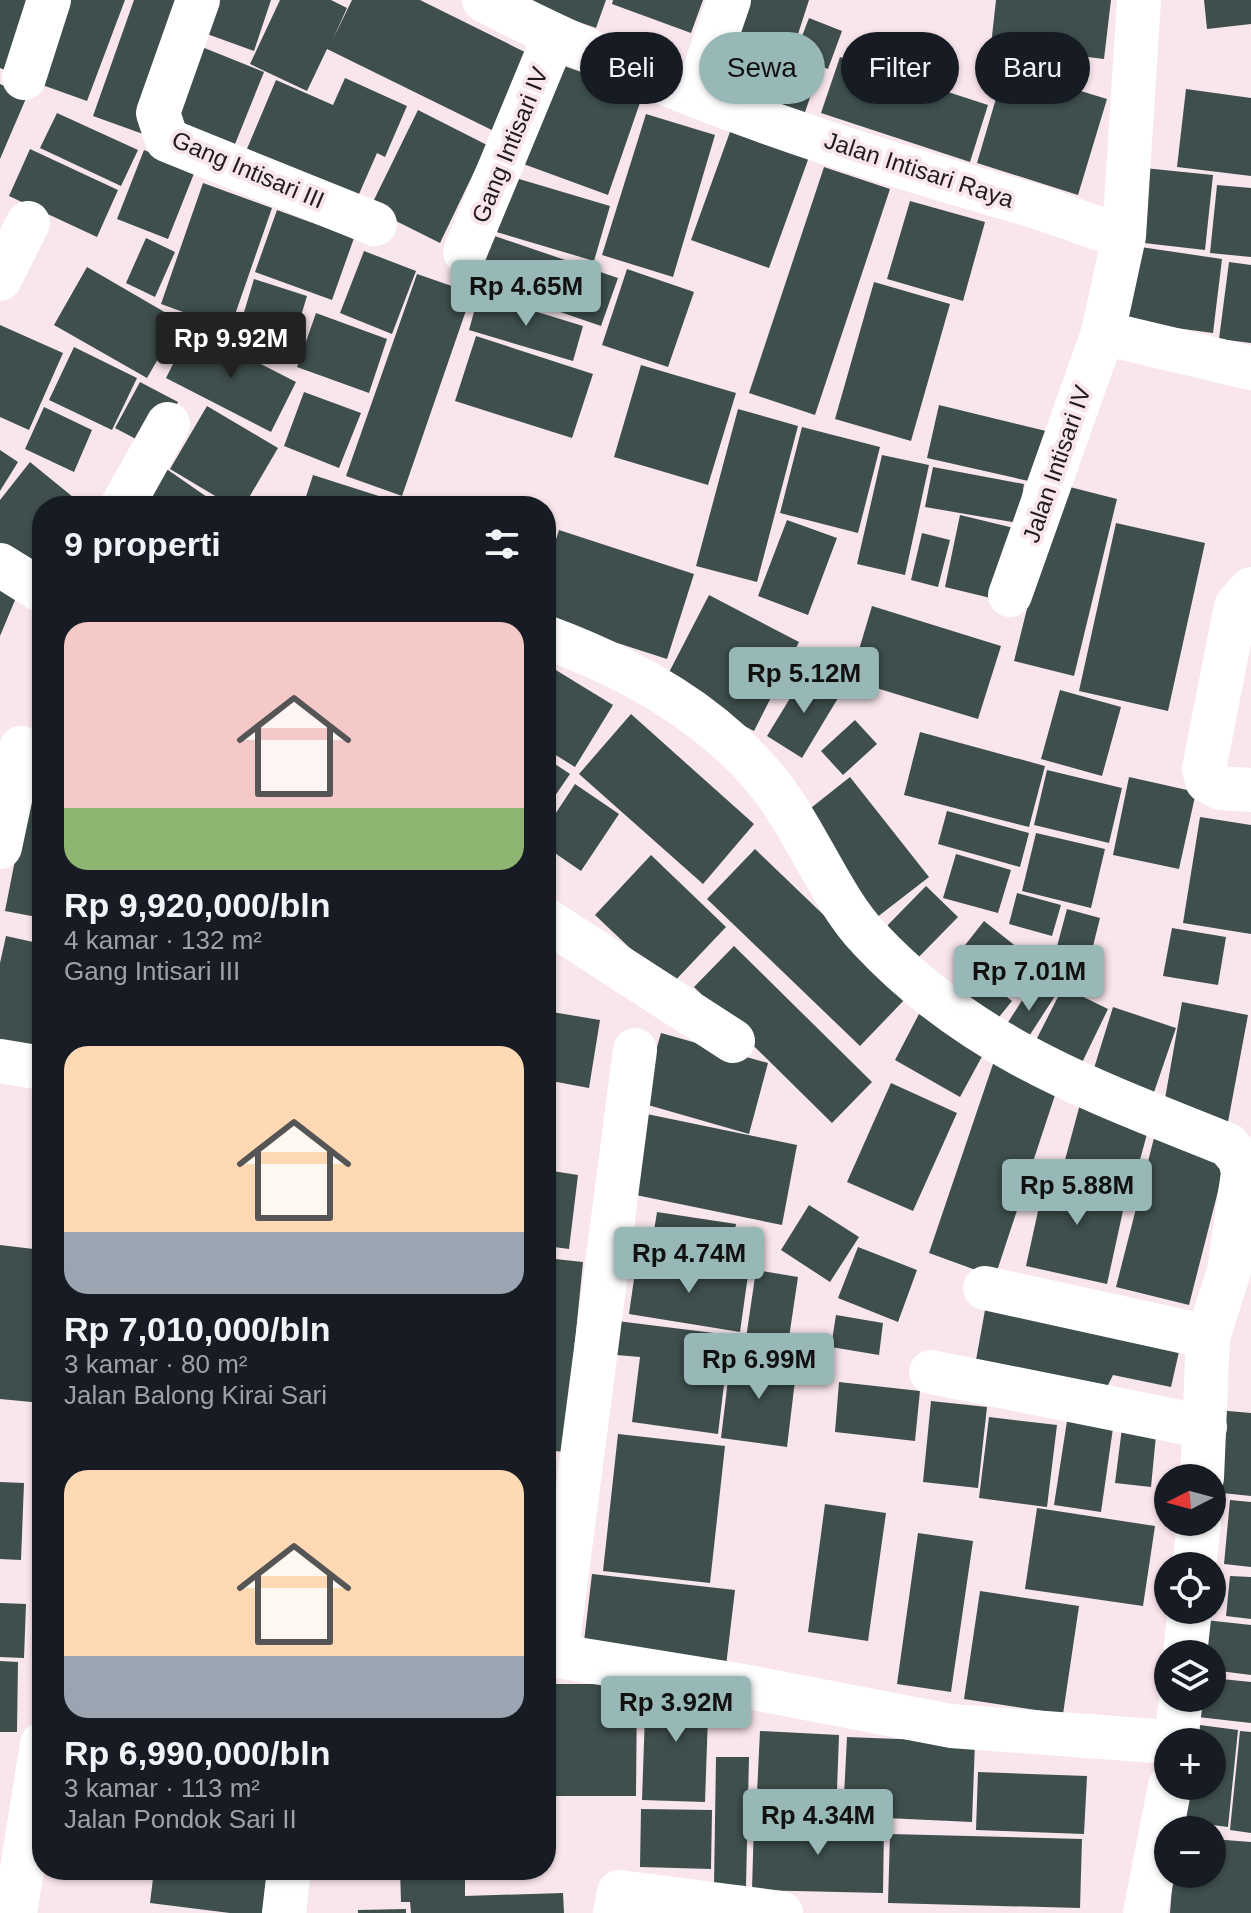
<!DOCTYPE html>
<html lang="id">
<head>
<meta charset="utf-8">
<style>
  :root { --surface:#171b24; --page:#242831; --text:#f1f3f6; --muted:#9ea1a6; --accent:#97b8b6 }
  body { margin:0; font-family:Helvetica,sans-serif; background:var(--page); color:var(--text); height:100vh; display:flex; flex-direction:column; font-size:30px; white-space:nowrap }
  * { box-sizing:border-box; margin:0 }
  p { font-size:26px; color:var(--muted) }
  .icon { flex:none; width:44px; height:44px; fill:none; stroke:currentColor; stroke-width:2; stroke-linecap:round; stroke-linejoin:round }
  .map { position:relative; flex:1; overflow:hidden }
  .side { position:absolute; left:32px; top:496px; width:524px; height:1384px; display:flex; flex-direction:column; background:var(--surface); border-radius:32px; box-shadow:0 2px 6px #0004 }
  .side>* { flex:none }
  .guide { position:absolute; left:580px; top:32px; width:550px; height:72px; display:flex; gap:16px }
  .needle { width:52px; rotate:264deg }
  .controls { position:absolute; left:1154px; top:1464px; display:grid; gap:16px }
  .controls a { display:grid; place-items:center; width:72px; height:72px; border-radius:50%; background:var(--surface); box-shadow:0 2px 6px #0004; font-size:40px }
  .price { position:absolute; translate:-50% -68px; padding:0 18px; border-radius:8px; background:var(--accent); color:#111; font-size:26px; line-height:52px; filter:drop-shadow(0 2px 4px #0008) }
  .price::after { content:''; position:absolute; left:50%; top:48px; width:24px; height:18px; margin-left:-12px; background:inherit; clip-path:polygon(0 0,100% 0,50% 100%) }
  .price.current { background:#222; color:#fff }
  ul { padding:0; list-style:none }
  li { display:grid; align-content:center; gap:16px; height:424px; padding:0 32px }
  li span { display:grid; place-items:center; height:248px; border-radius:24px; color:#555 }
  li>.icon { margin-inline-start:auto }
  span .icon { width:144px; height:144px; fill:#fffc; stroke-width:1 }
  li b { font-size:34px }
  h2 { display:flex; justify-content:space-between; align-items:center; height:96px; padding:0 32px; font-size:34px }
  .pill { padding:0 28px; border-radius:36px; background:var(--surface); box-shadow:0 2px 6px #0004; font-size:28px; line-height:72px }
  .pill.current { background:var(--accent); color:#111 }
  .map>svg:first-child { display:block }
  .building { fill:#3e4f4d }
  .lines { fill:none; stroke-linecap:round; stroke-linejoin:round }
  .minor { stroke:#fff; stroke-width:44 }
  .labels { text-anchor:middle; stroke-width:8; stroke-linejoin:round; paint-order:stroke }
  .street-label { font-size:24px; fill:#231c1e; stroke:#f9e6ec }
</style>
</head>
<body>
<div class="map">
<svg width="1251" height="1913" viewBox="0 0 1251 1913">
  <rect width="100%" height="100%" fill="#f9e6ec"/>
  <path class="building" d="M0,0H44L19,75L0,68Z
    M64,0H125L87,101L34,82Z
    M134,0H190L143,134L93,116Z
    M206,0H271L254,51L196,30Z
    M280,0H331L347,8L332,41L352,0H420L539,59L502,135L327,49L307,91L250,64Z
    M528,0H606L596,28L527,4Z
    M613,0H703L691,33L612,4Z
    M744,0H809L789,62L730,43Z
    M996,0H1111L1104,59L991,45Z
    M1204,0H1251V24L1207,29Z
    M809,18L842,31L828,69L794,57Z
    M197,45L264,72L229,159L162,132Z
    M733,48L817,77L803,118L719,89Z
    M840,57L988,105L970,162L821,113Z
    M553,62L643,94L608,195L518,162Z
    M1005,68L1107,99L1078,195L977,163Z
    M345,78L407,106L385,157L377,153L352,210L241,163L276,80L333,105Z
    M0,84L27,96L0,159Z
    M1186,89L1251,98V176L1177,167Z
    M418,110L487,145L440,243L370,208Z
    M57,113L138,150L121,186L40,148Z
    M646,114L715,135L673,277L602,255Z
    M731,129L809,157L769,268L691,240Z
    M30,149L118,190L97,237L9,196Z
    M144,150L195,171L168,239L117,219Z
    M824,167L890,189L815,415L749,393Z
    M1144,168L1213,175L1205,250L1135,242Z
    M509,176L610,206L594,261L493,231Z
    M203,183L272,208L230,329L161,304Z
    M1217,185L1251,188V257L1210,253Z
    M910,201L985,222L963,301L887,279Z
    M277,210L354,238L332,300L255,272Z
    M483,232L618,278L601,326L467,280Z
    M146,238L175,252L155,297L126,283Z
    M1134,246L1222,259L1213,333L1124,321Z
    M364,251L416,271L392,334L340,313Z
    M1229,262L1251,265V343L1219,339Z
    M87,267L180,321L147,378L54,325Z
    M627,269L694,292L668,367L602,345Z
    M417,274L472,293L402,496L346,476Z
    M254,279L307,296L292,346L239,329Z
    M874,282L950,304L911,441L835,419Z
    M479,294L583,326L573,361L469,330Z
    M316,313L387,339L369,393L297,367Z
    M0,325L63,353L29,430L0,417Z
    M191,328L296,382L271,432L166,378Z
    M476,336L593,374L572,438L455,401Z
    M74,347L137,378L112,430L49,400Z
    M641,365L736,393L708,485L614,457Z
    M140,382L178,402L153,448L115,428Z
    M304,392L361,413L339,468L284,446Z
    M939,405L1046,431L1033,482L927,458Z
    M207,406L278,448L244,506H232L170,469Z
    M44,407L92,430L74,472L25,449Z
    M738,409L798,426L757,582L696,566Z
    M802,427L880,447L858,533L780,513Z
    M0,450L18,462L0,491Z
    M882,455L929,465L905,575L857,564Z
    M155,461L220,506H125Z
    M30,462L84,506H42V578L0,544V500Z
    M933,467L1024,484L1018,523L925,507Z
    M313,475L407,505V506H303Z
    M1058,484L1117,499L1074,676L1014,661Z
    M960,515L1018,529L1003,601L945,587Z
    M787,520L837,538L808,615L758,596Z
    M1116,523L1205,543L1168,711L1079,691Z
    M559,530L694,574L667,659L546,620V571Z
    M922,533L950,540L938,587L911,580Z
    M0,586L18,593L0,636Z
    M709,595L799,642L754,731L663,684Z
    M872,606L1001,646L978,719L850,680Z
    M546,664L613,705L575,767L546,749Z
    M806,672L841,693L802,758L767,736Z
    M1060,690L1121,707L1102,776L1041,759Z
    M631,714L754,824L703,884L579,774Z
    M855,720L877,744L843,775L821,751Z
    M41,728H42V918L5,911Z
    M920,732L1045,766L1029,827L904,795Z
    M546,758L570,774L546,809Z
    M1047,770L1122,788L1109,843L1034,825Z
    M850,777L929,877L876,918L797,819Z
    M1129,777L1196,792L1179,869L1113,855Z
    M575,784L619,814L581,871L546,847V828Z
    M947,811L1029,833L1020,867L938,844Z
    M1200,817L1251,825V934L1183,923Z
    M1036,833L1105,849L1091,908L1022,891Z
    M755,849L908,996L860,1046L707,899Z
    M956,854L1011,870L998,913L943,898Z
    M651,855L726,927L670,986L595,915Z
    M926,886L958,917L912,964L880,933Z
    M1017,893L1061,905L1052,936L1009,924Z
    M1067,909L1100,918L1085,978L1051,969Z
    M984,921L1038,964L1017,992L962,949Z
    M1172,928L1226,937L1218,985L1163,976Z
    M6,936L42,944V1050L0,1042V963Z
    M734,946L872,1082L832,1123L694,987Z
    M970,967L1012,1001L987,1032L944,998Z
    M1034,982L1055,996L1024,1044L1003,1030Z
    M1063,987L1108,1009L1076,1075L1030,1052Z
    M1182,1002L1248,1015L1228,1122L1163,1110Z
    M1113,1007L1176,1028L1152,1098L1091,1078Z
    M546,1011L600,1020L589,1088L546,1080Z
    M919,1014L985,1051L960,1097L895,1060Z
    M661,1033L768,1063L749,1134L641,1103Z
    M994,1061L1059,1083L995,1277L929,1253Z
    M891,1083L957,1113L913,1211L847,1182Z
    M546,1091L554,1093L547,1126H546Z
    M1080,1104L1150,1123L1135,1178L1065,1160Z
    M642,1113L797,1145L782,1225L626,1193Z
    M1154,1138L1227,1156L1189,1305L1116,1287Z
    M546,1170L578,1175L569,1249L546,1246Z
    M1047,1170L1128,1188L1107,1284L1026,1266Z
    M809,1205L859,1237L830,1282L781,1250Z
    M657,1212L736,1224L729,1268L650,1256Z
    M0,1245L42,1250V1403L0,1399Z
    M858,1247L917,1270L898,1322L838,1298Z
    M546,1258L583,1262L564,1452L546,1450Z
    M637,1258L748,1275L740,1332L629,1314Z
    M756,1270L798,1277L787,1351L745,1345Z
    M987,1299L1181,1343L1171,1387L1113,1375L1105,1391L976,1360Z
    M836,1315L883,1323L879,1355L831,1347Z
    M609,1320L730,1335L718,1434L632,1422L640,1357L605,1354Z
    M731,1355L797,1364L787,1447L721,1438Z
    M839,1382L920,1391L915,1441L835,1432Z
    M931,1401L987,1407L978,1488L923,1482Z
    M1217,1410L1251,1413V1496L1212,1492Z
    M989,1417L1057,1425L1047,1507L979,1498Z
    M1123,1420L1157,1425L1151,1487L1115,1483Z
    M1067,1421L1113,1428L1101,1512L1054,1505Z
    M618,1434L725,1446L710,1583L603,1571Z
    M0,1482L24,1483L21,1560L0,1559Z
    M546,1482L554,1483L548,1546H546Z
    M1230,1500L1251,1502V1567L1224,1564Z
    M825,1504L886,1513L868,1641L808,1632Z
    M1037,1508L1155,1526L1143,1606L1025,1589Z
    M918,1533L973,1541L951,1692L897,1684Z
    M592,1574L735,1590L726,1666L583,1650Z
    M1230,1576L1251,1577V1619L1226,1616Z
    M980,1591L1079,1606L1063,1714L964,1699Z
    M0,1603L26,1604L24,1658L0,1657Z
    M1196,1619L1251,1625V1675L1212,1670V1654H1193Z
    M0,1661L18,1662L17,1732H0Z
    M546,1672H552L548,1744H546Z
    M1212,1678L1251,1682V1723L1189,1716L1191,1698H1212Z
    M556,1684H637L636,1796H556Z
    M646,1685L709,1687L705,1802L642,1800Z
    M1192,1724L1238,1730L1228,1827L1182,1821L1186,1786H1212V1742H1190Z
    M760,1731L839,1735L836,1818L756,1814Z
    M1240,1731L1251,1732V1833L1230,1830Z
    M847,1737L975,1742L972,1822L843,1816Z
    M716,1757H749L746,1886L714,1885Z
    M978,1772L1087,1776L1084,1834L976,1830Z
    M641,1809L712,1810L711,1869L640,1867Z
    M754,1821L884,1825L883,1893L752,1890Z
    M890,1834L1082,1839L1080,1908L888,1903Z
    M1212,1839L1251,1842V1913H1170L1173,1874H1212Z
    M154,1870H271L266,1913H230L150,1903Z
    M400,1870H465V1896L563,1893L564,1913H411L410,1902H401Z
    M406,1909V1913H358V1910Z"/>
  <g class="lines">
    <path class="minor" d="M198,0L158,113L167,140L375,224
      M484,0C653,89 837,150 1021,202C1056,212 1089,227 1124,236L1103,333L1251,368
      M24,78L49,0
      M696,96L729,0
      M1124,236L1139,0
      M465,252L554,37
      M0,279L28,223
      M122,506L168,424
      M0,565L42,591
      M1251,589L1236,606L1204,769L1207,781L1220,788L1251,790
      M1010,595L1103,333
      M546,637C632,669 717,715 774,790C807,833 833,901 869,938C972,1049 1092,1090 1228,1145L1240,1159L1243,1173L1229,1271L1208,1337L1202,1478
      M0,847L21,748
      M546,920L733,1041
      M0,1061L42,1068
      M985,1288L1208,1337
      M931,1372L1205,1427
      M1194,1566L1199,1522
      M546,1654L743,1686L951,1726L1168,1742
      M1185,1654L1190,1610
      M556,1656L635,1050
      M1176,1742L1181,1698
      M15,1913L42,1744
      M284,1913L289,1870
      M615,1913L619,1892L781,1913
      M1145,1913L1170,1786"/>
  </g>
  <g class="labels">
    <g class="street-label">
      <text transform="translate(510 145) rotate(-68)" y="8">Gang Intisari IV</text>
      <text transform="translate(248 170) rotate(23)" y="8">Gang Intisari III</text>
      <text transform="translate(919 170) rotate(18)" y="8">Jalan Intisari Raya</text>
      <text transform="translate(1057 464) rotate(-71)" y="8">Jalan Intisari IV</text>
    </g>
  </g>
</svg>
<div class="controls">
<a><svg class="needle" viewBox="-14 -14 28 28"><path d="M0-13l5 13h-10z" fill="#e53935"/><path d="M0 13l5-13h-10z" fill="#9ea1a6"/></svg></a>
<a><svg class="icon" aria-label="locate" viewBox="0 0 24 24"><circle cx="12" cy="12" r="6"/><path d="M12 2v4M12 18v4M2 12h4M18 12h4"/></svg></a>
<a><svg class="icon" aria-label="layers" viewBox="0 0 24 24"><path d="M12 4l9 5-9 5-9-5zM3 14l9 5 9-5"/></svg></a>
<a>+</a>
<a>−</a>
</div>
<b class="price" style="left:526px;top:328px">Rp 4.65M</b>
<b class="price current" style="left:231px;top:380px">Rp 9.92M</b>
<b class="price" style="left:804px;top:715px">Rp 5.12M</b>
<b class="price" style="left:1029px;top:1013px">Rp 7.01M</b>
<b class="price" style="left:1077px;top:1227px">Rp 5.88M</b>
<b class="price" style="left:689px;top:1295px">Rp 4.74M</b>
<b class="price" style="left:759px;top:1401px">Rp 6.99M</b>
<b class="price" style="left:676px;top:1744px">Rp 3.92M</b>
<b class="price" style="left:818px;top:1857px">Rp 4.34M</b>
<div class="guide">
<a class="pill">Beli</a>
<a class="pill current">Sewa</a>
<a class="pill">Filter</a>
<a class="pill">Baru</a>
</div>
<section class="side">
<h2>9 properti<svg class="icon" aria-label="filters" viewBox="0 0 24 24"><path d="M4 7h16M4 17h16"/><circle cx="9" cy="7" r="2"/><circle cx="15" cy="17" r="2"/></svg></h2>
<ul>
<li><span style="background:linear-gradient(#f6c9c9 75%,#8fb573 0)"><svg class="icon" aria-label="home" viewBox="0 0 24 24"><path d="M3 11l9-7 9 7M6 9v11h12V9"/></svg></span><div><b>Rp 9,920,000/bln</b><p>4 kamar · 132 m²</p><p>Gang Intisari III</p></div></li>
<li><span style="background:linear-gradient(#ffd9b3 75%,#9aa5b1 0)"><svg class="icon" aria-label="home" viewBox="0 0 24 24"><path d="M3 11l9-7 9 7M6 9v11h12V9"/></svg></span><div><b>Rp 7,010,000/bln</b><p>3 kamar · 80 m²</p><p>Jalan Balong Kirai Sari</p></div></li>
<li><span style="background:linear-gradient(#ffd9b3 75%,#9aa5b1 0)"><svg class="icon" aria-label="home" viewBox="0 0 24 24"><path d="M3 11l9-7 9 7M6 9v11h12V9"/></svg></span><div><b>Rp 6,990,000/bln</b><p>3 kamar · 113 m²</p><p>Jalan Pondok Sari II</p></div></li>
</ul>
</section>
</div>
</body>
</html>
